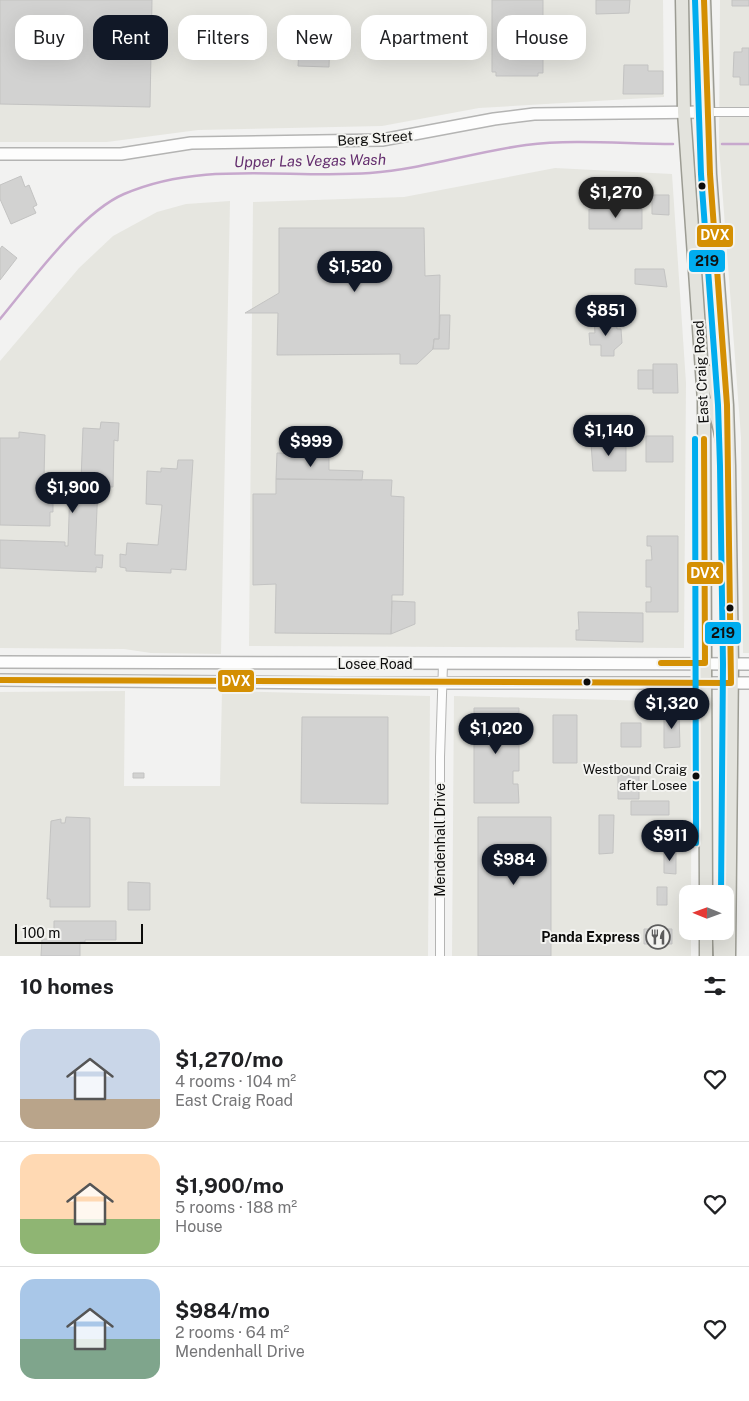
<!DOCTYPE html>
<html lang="en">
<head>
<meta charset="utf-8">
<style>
  :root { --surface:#fff; --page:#f2f2f2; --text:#202124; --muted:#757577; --line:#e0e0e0; --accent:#111827 }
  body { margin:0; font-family:"Public Sans",sans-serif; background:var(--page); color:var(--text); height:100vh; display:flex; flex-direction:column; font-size:19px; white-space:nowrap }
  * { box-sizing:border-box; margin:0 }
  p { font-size:16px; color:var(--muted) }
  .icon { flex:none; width:28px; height:28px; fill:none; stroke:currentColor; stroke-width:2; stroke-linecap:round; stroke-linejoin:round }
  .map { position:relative; height:956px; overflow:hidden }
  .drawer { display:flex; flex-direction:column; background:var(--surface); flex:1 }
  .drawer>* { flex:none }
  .hud { position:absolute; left:15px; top:15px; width:720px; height:45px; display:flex; gap:10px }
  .needle { width:32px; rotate:271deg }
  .tools { position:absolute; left:679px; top:885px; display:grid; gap:10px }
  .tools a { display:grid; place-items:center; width:55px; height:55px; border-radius:10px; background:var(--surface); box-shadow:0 5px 20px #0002; font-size:25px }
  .scale { position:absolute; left:15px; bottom:12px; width:128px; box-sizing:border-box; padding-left:5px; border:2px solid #0c0c0b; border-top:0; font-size:14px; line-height:18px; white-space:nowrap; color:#0c0c0b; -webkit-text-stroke:4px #f3f3f0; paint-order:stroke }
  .price { position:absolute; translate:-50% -42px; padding:0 11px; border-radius:18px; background:var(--accent); color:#fff; font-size:16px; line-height:32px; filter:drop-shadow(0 1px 2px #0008) }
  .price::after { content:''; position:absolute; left:50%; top:30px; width:15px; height:11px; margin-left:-8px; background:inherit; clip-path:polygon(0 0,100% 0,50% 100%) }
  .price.on { background:#222; color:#fff }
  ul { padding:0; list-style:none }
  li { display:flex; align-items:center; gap:15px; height:125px; padding:0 20px }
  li+li { border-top:1px solid var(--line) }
  li span { display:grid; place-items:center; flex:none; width:140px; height:100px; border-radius:15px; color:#555 }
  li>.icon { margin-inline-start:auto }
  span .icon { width:60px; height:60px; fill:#fffc; stroke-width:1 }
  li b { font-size:21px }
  h2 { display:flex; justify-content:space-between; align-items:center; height:60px; padding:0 20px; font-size:21px }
  .pill { padding:0 18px; border-radius:15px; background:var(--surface); box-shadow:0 5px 20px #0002; font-size:18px; line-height:45px }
  .pill.on { background:var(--accent); color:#fff }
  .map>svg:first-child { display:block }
  .built { fill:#e6e6e0 }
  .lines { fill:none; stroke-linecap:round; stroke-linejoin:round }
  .stream { stroke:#c7a8cd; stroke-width:2.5 }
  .building { fill:#d2d2d1; stroke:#c3c3c2 }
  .street-casing { stroke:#b4b4b3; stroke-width:10 }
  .secondary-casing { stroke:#b4b4b3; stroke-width:14 }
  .primary-casing { stroke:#9c9c93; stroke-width:15 }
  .street { stroke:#fdfdfd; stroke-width:8 }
  .secondary { stroke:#fdfdfd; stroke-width:11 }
  .primary { stroke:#e3e3dd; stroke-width:12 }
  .bus-1-casing { stroke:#f3f3f0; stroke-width:10 }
  .bus-2-casing { stroke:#f3f3f0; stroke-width:10 }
  .bus-1 { stroke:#d48f02; stroke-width:6 }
  .bus-2 { stroke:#00adef; stroke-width:6 }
  .bus-dot { fill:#0c0c0b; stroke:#f3f3f0; stroke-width:2 }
  .labels { text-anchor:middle; stroke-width:4; stroke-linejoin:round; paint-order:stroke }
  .bus-label { font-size:13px; fill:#0c0c0b; stroke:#f3f3f0; text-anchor:end }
  .street-label { font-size:14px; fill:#0c0c0b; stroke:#f3f3f0 }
  .poi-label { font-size:14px; font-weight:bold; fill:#0c0c0b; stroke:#f3f3f0; text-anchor:end }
  .water-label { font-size:15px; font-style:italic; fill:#642e6f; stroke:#f3f3f0 }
  .line-badge { stroke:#f3f3f0; stroke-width:2 }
  .badge-label { font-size:14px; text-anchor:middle; font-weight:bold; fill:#fff }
  .pale-badge-label { font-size:14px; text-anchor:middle; font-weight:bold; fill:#111 }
</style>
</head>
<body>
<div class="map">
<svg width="749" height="956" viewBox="0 0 749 956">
  <rect width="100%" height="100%" fill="#f2f2f1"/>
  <path class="built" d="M0,0H663L664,97L479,108L382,126L198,130L107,142H0Z
    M720,0H749V653H743L741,437L719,147Z
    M555,168L672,174L686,383L684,648L249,646L253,202L404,197Z
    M230,201L221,654L151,653L124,649L0,648V361L79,268L113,236L157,212L186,204Z
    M125,691L124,786H220L222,691L430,696L428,956H0V692Z
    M454,696L692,702L691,894H688V931H691V956H452Z"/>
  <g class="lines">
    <path class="stream" d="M722,144H749
      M0,319C31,282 80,213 124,194C202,160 288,179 370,173C423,169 474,152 526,145C574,139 625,144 673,144"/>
  </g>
  <path class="building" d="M0,0H152L150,107L0,104Z
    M492,0H543V73H538V76H496V72H492Z
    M596,0H630L629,13L596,14Z
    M732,0H749V6H732Z
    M300,34L330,35L329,67L298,66Z
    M742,48H749V85H740V77H733L734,52H742Z
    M624,65H648V71H663V94H623Z
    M21,176L25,187L29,185L37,205L33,207L36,213L11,224L0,199V185Z
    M652,195H669V215L652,214Z
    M589,209H642V229H589Z
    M279,228H424L425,276L440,275L439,339H434L433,349L417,364H400V354L277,355L278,313H245L279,293Z
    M2,246L17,258L0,280V249Z
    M635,269H664L667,287L635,284Z
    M440,315H450L449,349H433L434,339H439Z
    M594,320H616L617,329H621L622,343L614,350V356H601V345H590L589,333H595Z
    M653,364H677L678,393H653Z
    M638,370H653V389H638Z
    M101,422L119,423L118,441L114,440L113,487L98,486L95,555H103L102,568L96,567V572L0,568V540L65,542V546H68L70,487H73L74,480L81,481L83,428L100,429Z
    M19,432L45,435L44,478H53V512H50V526L0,525V438H19Z
    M646,436H673V462H646Z
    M591,443H626V471H593Z
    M277,453L329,454V470L363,471L362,480L276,479Z
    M178,460H193L186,570L171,569V573L126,571V568L120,567V554L126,555L127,543L158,545L162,505L146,504L147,471L161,472V468L177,469Z
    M276,479L392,480L391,496L404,497L403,595H392L391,634L275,633L276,584L253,585V494H276Z
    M647,536H678V612H646V602H651V587H646V560H652L651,546H647Z
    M392,601L415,602V624L391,634Z
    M578,612L643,613V642L576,640V630H579Z
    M474,708H519V726H513V737H519V771H513V784H518L519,803H474Z
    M664,712H679L680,747L664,748Z
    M553,715H577V763H553Z
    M302,717H388V804L301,803Z
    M621,723H641V747H621Z
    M133,773H144V778H133Z
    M618,775H639V799H618Z
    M631,801H669V815H631Z
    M599,815H614L613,853L599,854Z
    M66,817L90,818V907H50V899H47L51,821L61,819V823H65Z
    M478,817H551V956H478Z
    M664,850H676V874L664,873Z
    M128,882L150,883V910H128Z
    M657,887H667V905H657Z
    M54,921H116V940H85V942H80V956H41L42,939H54Z
    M644,929H672V944H644Z"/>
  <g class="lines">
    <g class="street-casing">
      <path id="street" d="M707,112H749
        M440,956V757L443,664"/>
    </g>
    <g class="secondary-casing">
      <path id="secondary" d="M0,154H121L191,143L382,140L494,119L534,114L707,112
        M0,662L749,664
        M0,680L338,683H749"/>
    </g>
    <g class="primary-casing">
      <path id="primary" d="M682,0L684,112L704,401L706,894
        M704,0L710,174L727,405L729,466L732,664L729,956
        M702,368L712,375L717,398L727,405
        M704,401C720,411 719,432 724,449
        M706,931V956
        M719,931L720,956"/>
    </g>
    <use href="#street" class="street"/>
    <use href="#secondary" class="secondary"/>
    <use href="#primary" class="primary"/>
    <g class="bus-1-casing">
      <path id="bus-1" d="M661,663H705L704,439
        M0,680L731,683L727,405L710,174L704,0"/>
    </g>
    <g class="bus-2-casing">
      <path id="bus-2" d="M695,0L701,174L718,405L720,466L723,664L721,894
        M695,439L696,843"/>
    </g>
    <use href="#bus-1" class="bus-1"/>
    <use href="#bus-2" class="bus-2"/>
  </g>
  <defs>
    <g id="restaurant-ring" transform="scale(1.25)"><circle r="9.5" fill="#f3f3f0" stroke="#5c5c5c" stroke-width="1.5"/><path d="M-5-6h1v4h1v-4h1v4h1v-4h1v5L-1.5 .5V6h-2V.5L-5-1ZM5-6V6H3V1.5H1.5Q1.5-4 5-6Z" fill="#5c5c5c"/></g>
  </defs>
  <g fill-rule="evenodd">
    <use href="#restaurant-ring" x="658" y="937"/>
  </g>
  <g class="bus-dot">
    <circle cx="702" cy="186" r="4.5"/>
    <circle cx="730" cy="608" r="4.5"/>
    <circle cx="587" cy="682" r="4.5"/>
    <circle cx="696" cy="776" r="4.5"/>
  </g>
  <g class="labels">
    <g class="bus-label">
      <text x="687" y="774">Westbound Craig<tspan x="687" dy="16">after Losee</tspan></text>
    </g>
    <g class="street-label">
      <text transform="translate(375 138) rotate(-4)" y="5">Berg Street</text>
      <text transform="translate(701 372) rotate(-93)" y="5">East Craig Road</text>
      <text x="375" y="669">Losee Road</text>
      <text transform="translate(440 840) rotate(-90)" y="5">Mendenhall Drive</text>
    </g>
    <g class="poi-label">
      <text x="640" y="942">Panda Express</text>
    </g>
    <g class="water-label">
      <text transform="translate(310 161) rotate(-1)" y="5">Upper Las Vegas Wash</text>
    </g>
  </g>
  <g class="line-badge">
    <rect x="696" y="224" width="38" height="24" rx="5" fill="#d48f02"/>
    <rect x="688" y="249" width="38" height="24" rx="5" fill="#00adef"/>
    <rect x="686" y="561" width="38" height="24" rx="5" fill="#d48f02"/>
    <rect x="704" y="621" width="38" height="24" rx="5" fill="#00adef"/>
    <rect x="217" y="669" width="38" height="24" rx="5" fill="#d48f02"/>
  </g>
  <g class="badge-label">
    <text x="715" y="240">DVX</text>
    <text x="705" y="578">DVX</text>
    <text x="236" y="686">DVX</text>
  </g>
  <g class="pale-badge-label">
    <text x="707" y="266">219</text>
    <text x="723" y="638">219</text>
  </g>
</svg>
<div class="tools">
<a><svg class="needle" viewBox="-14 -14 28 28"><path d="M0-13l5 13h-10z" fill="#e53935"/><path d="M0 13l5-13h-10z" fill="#757577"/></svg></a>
</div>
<div class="scale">100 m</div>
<b class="price on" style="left:616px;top:219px">$1,270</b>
<b class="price" style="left:355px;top:293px">$1,520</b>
<b class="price" style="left:606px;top:337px">$851</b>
<b class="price" style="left:609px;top:457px">$1,140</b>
<b class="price" style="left:311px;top:468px">$999</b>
<b class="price" style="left:73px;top:514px">$1,900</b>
<b class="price" style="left:672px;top:730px">$1,320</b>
<b class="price" style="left:496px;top:755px">$1,020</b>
<b class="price" style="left:670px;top:862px">$911</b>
<b class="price" style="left:514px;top:886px">$984</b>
<div class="hud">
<a class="pill">Buy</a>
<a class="pill on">Rent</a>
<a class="pill">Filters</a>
<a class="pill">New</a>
<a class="pill">Apartment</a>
<a class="pill">House</a>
</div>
</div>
<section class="drawer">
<h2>10 homes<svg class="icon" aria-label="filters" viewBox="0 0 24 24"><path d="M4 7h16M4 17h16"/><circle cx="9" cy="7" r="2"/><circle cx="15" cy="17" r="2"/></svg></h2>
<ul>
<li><span style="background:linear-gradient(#c9d6e8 70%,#b9a48a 0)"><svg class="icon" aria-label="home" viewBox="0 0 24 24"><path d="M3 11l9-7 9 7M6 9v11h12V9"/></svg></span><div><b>$1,270/mo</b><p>4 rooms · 104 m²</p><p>East Craig Road</p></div><svg class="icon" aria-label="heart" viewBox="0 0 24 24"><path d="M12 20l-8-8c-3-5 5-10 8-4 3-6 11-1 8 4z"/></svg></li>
<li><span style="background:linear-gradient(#ffd9b3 65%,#8fb573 0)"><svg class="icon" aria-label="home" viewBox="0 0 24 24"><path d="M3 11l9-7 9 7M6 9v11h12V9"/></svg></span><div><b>$1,900/mo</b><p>5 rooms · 188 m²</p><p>House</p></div><svg class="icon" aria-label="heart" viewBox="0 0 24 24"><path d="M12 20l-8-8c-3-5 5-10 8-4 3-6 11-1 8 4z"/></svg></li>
<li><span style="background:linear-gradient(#a9c7e8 60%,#7fa58c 0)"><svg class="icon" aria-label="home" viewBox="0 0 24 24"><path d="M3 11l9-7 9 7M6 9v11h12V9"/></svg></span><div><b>$984/mo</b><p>2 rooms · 64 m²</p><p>Mendenhall Drive</p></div><svg class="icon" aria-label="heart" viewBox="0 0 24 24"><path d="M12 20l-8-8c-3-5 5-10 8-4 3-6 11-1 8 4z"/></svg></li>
</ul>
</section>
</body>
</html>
